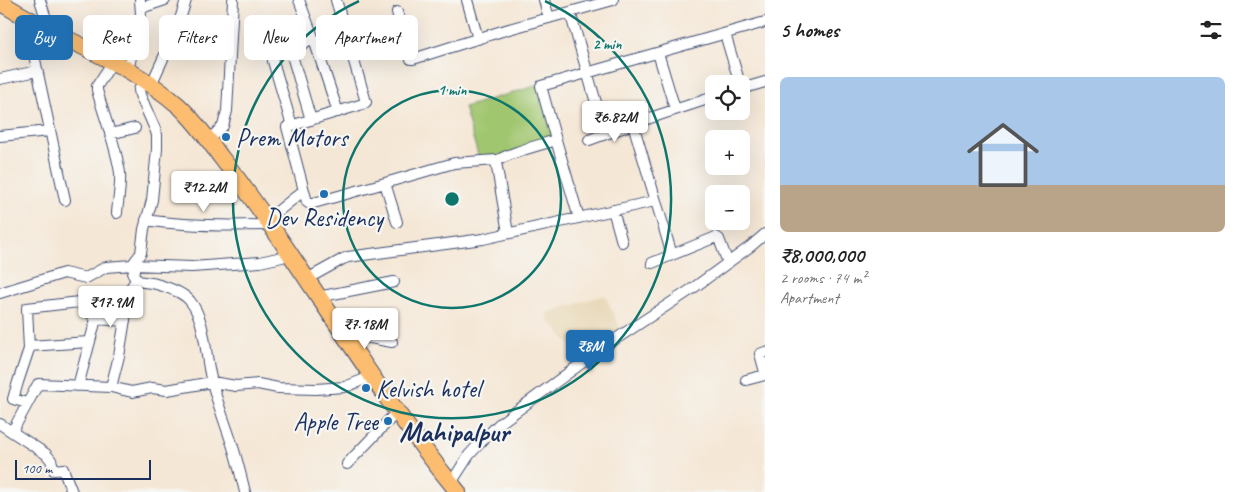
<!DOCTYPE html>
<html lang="en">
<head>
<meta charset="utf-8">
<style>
  :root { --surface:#fff; --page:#f6f6f6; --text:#222; --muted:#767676; --line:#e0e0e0; --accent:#1f6fb2 }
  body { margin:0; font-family:Caveat,sans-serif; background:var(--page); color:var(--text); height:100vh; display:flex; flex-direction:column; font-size:19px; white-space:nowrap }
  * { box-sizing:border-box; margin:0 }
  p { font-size:16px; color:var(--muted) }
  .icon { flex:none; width:28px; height:28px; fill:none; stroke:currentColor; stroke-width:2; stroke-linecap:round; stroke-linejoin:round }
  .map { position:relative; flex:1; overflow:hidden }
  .panel { display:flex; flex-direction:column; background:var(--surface); width:475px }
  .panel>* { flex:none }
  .top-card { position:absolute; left:15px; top:15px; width:475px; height:45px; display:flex; gap:10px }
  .tools { position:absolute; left:705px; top:75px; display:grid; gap:10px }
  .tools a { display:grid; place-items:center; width:45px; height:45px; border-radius:8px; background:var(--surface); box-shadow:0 5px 20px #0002; font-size:25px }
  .scale { position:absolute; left:15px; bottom:12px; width:136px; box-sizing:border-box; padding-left:5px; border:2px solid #1b2f5e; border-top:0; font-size:14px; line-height:18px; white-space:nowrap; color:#1b2f5e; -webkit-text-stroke:4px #f6f6f2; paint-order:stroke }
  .price { position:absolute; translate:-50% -42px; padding:0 11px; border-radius:5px; background:#fff; color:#222; font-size:16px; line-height:32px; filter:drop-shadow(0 1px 2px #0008) }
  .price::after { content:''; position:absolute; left:50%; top:30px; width:15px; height:11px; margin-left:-8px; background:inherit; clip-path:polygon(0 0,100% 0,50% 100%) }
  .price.active { background:var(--accent); color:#fff }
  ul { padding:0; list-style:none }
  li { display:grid; align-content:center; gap:10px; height:265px; padding:0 15px }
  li+li { border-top:1px solid var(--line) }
  li span { display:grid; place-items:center; height:155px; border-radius:8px; color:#555 }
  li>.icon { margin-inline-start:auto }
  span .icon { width:90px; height:90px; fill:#fffc; stroke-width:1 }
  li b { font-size:21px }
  h2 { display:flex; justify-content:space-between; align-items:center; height:60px; padding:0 15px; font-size:21px }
  .tag { padding:0 18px; border-radius:8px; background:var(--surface); box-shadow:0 5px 20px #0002; font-size:18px; line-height:45px }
  .tag.active { background:var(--accent); color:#fff }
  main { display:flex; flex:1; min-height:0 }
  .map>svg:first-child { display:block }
  .built { fill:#e9d9ba }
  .green { fill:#a1c670; stroke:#5e7a67 }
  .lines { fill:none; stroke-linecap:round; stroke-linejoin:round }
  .street-casing { stroke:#3c4b70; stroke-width:12 }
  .primary-casing { stroke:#3c4b70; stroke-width:18 }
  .street { stroke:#fff; stroke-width:10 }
  .primary { stroke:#fcbd6f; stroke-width:16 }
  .ring { fill:none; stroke:#0f766e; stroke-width:2.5 }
  .poi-dot { fill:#1f6fb2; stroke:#f6f6f2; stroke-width:2 }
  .labels { text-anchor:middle; stroke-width:4.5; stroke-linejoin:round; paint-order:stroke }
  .poi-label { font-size:25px; fill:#1b2f5e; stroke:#f6f6f2; text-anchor:start }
  .quarter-label { font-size:28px; font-weight:bold; fill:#1b2f5e; stroke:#f6f6f2 }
  .centre { fill:#0f766e; stroke:#f6f6f2; stroke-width:2.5 }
  .ring-label { font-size:15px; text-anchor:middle; font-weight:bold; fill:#0f766e; stroke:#f6f6f2; stroke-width:4.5; stroke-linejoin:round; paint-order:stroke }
</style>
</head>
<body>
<main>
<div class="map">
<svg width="765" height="492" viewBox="0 0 765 492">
  <rect width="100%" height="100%" fill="#f6f6f2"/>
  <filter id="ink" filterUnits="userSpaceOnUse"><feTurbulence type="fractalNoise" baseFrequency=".02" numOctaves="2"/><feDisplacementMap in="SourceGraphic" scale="10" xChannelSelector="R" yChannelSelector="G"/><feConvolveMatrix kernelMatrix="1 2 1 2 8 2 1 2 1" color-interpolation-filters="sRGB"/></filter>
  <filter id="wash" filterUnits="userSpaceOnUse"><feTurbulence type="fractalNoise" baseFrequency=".0096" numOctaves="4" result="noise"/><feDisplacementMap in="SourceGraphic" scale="20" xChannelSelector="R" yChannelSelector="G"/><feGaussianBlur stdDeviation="1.12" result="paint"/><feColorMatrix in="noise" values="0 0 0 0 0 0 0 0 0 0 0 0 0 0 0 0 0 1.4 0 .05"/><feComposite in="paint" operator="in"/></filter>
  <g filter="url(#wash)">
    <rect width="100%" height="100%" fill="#f5e7d6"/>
    <path class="built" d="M605,295L622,333L591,348L581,356L549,321L546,313Z"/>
    <path class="green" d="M539,85L556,140L480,162L464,107Z"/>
  </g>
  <g filter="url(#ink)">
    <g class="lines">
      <g class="street-casing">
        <path id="street" d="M40,0L50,31
          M299,0L313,37L338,112
          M336,0L366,102L363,104L287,127L307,202L310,204L385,183L397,222
          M467,0L478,39
          M544,0L549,18
          M141,8L165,0
          M397,12L410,57L411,59H413L502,31L613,0
          M570,12L605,134
          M39,34L35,46L34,55L65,200
          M725,34L740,84
          M658,53L675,109
          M273,61L292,126
          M108,69L97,86V90C104,117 116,145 120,173C121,186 118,200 117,213
          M128,70L141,14L140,0
          M0,79L37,71
          M151,85L178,26L186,0
          M141,86L139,90L140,95L155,129L157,135V149L152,200L144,229L141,253L132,265L134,271L133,275C139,285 147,281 156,284C167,287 183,292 190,301C206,320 205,355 211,378C216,400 225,422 232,444C237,459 241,476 245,492
          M741,89L765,82
          M311,120L291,52L313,37
          M633,124L672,255
          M110,134L135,128
          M0,136L49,131
          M209,140L223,126L227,111L233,0
          M556,140L579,218
          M589,140L644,120L714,97
          M385,183L454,163L497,160
          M613,210L622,242
          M146,220C184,226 223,226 261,225
          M267,220L303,191
          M508,233L496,162C503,154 544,144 556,140L541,86L765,22
          M652,263L716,237L719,239L728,263
          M307,279L343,259L348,257L483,239L655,201
          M0,293L64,273L86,278L106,267L132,265L192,267L260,262L282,257
          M318,297L394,282
          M343,333L392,342
          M29,346L89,342
          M765,352L760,354L765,372
          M746,380L765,375
          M78,386L96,319L125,321
          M111,387L119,356L130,289L136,280
          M27,403L13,399L18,382L29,349L27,308L79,302L96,319
          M0,424L46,454L51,460L54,470L63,469L72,492
          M12,432L38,384L111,387L132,392L152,388L167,390L212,382L236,386L258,384L278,388L316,389L345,387L365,379
          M347,464L393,416
          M451,483L469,455L481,442L499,424L605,346L692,289L751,246L765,234"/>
      </g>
      <g class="primary-casing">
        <path id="primary" d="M0,2C58,40 127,60 179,106C195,121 208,139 220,156C242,184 262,212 282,242C339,326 393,413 458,492"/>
      </g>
      <use href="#street" class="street"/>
      <use href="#primary" class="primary"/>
    </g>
  </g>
  <g class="ring">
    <circle cx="452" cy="199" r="109"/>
    <path d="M545 1A219 219 0 1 1 359 1"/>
  </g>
  <g class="poi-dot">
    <circle cx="226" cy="137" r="5"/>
    <circle cx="324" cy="194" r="5"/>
    <circle cx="366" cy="388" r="5"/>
    <circle cx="388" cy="421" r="5"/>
  </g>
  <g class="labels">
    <g class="poi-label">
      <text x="236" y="146">Prem Motors</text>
      <text x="324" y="226" text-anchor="middle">Dev Residency</text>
      <text x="376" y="397">Kelvish hotel</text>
      <text x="378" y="430" text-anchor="end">Apple Tree</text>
    </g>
    <g class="quarter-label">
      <text x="454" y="441">Mahipalpur</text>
    </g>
  </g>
  <circle cx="452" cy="199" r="8" class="centre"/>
  <g class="ring-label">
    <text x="607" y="49">2 min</text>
    <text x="452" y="95">1 min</text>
  </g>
</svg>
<div class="tools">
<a><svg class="icon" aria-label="locate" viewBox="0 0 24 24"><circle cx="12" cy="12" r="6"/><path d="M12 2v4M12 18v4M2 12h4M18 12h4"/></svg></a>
<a>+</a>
<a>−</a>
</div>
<div class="scale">100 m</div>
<b class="price" style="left:615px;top:143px">₹6.82M</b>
<b class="price" style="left:204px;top:213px">₹12.2M</b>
<b class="price" style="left:111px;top:328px">₹17.9M</b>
<b class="price" style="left:365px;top:350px">₹7.18M</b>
<b class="price active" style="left:590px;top:372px">₹8M</b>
<div class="top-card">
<a class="tag active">Buy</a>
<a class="tag">Rent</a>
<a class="tag">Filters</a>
<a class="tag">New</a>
<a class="tag">Apartment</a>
</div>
</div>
<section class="panel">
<h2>5 homes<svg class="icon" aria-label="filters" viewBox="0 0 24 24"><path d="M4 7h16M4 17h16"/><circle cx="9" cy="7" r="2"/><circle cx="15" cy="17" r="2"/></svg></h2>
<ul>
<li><span style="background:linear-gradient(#a9c7e8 70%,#b9a48a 0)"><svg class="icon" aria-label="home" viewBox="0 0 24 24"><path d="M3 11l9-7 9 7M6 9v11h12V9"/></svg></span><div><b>₹8,000,000</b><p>2 rooms · 74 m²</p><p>Apartment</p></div></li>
</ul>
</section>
</main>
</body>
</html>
